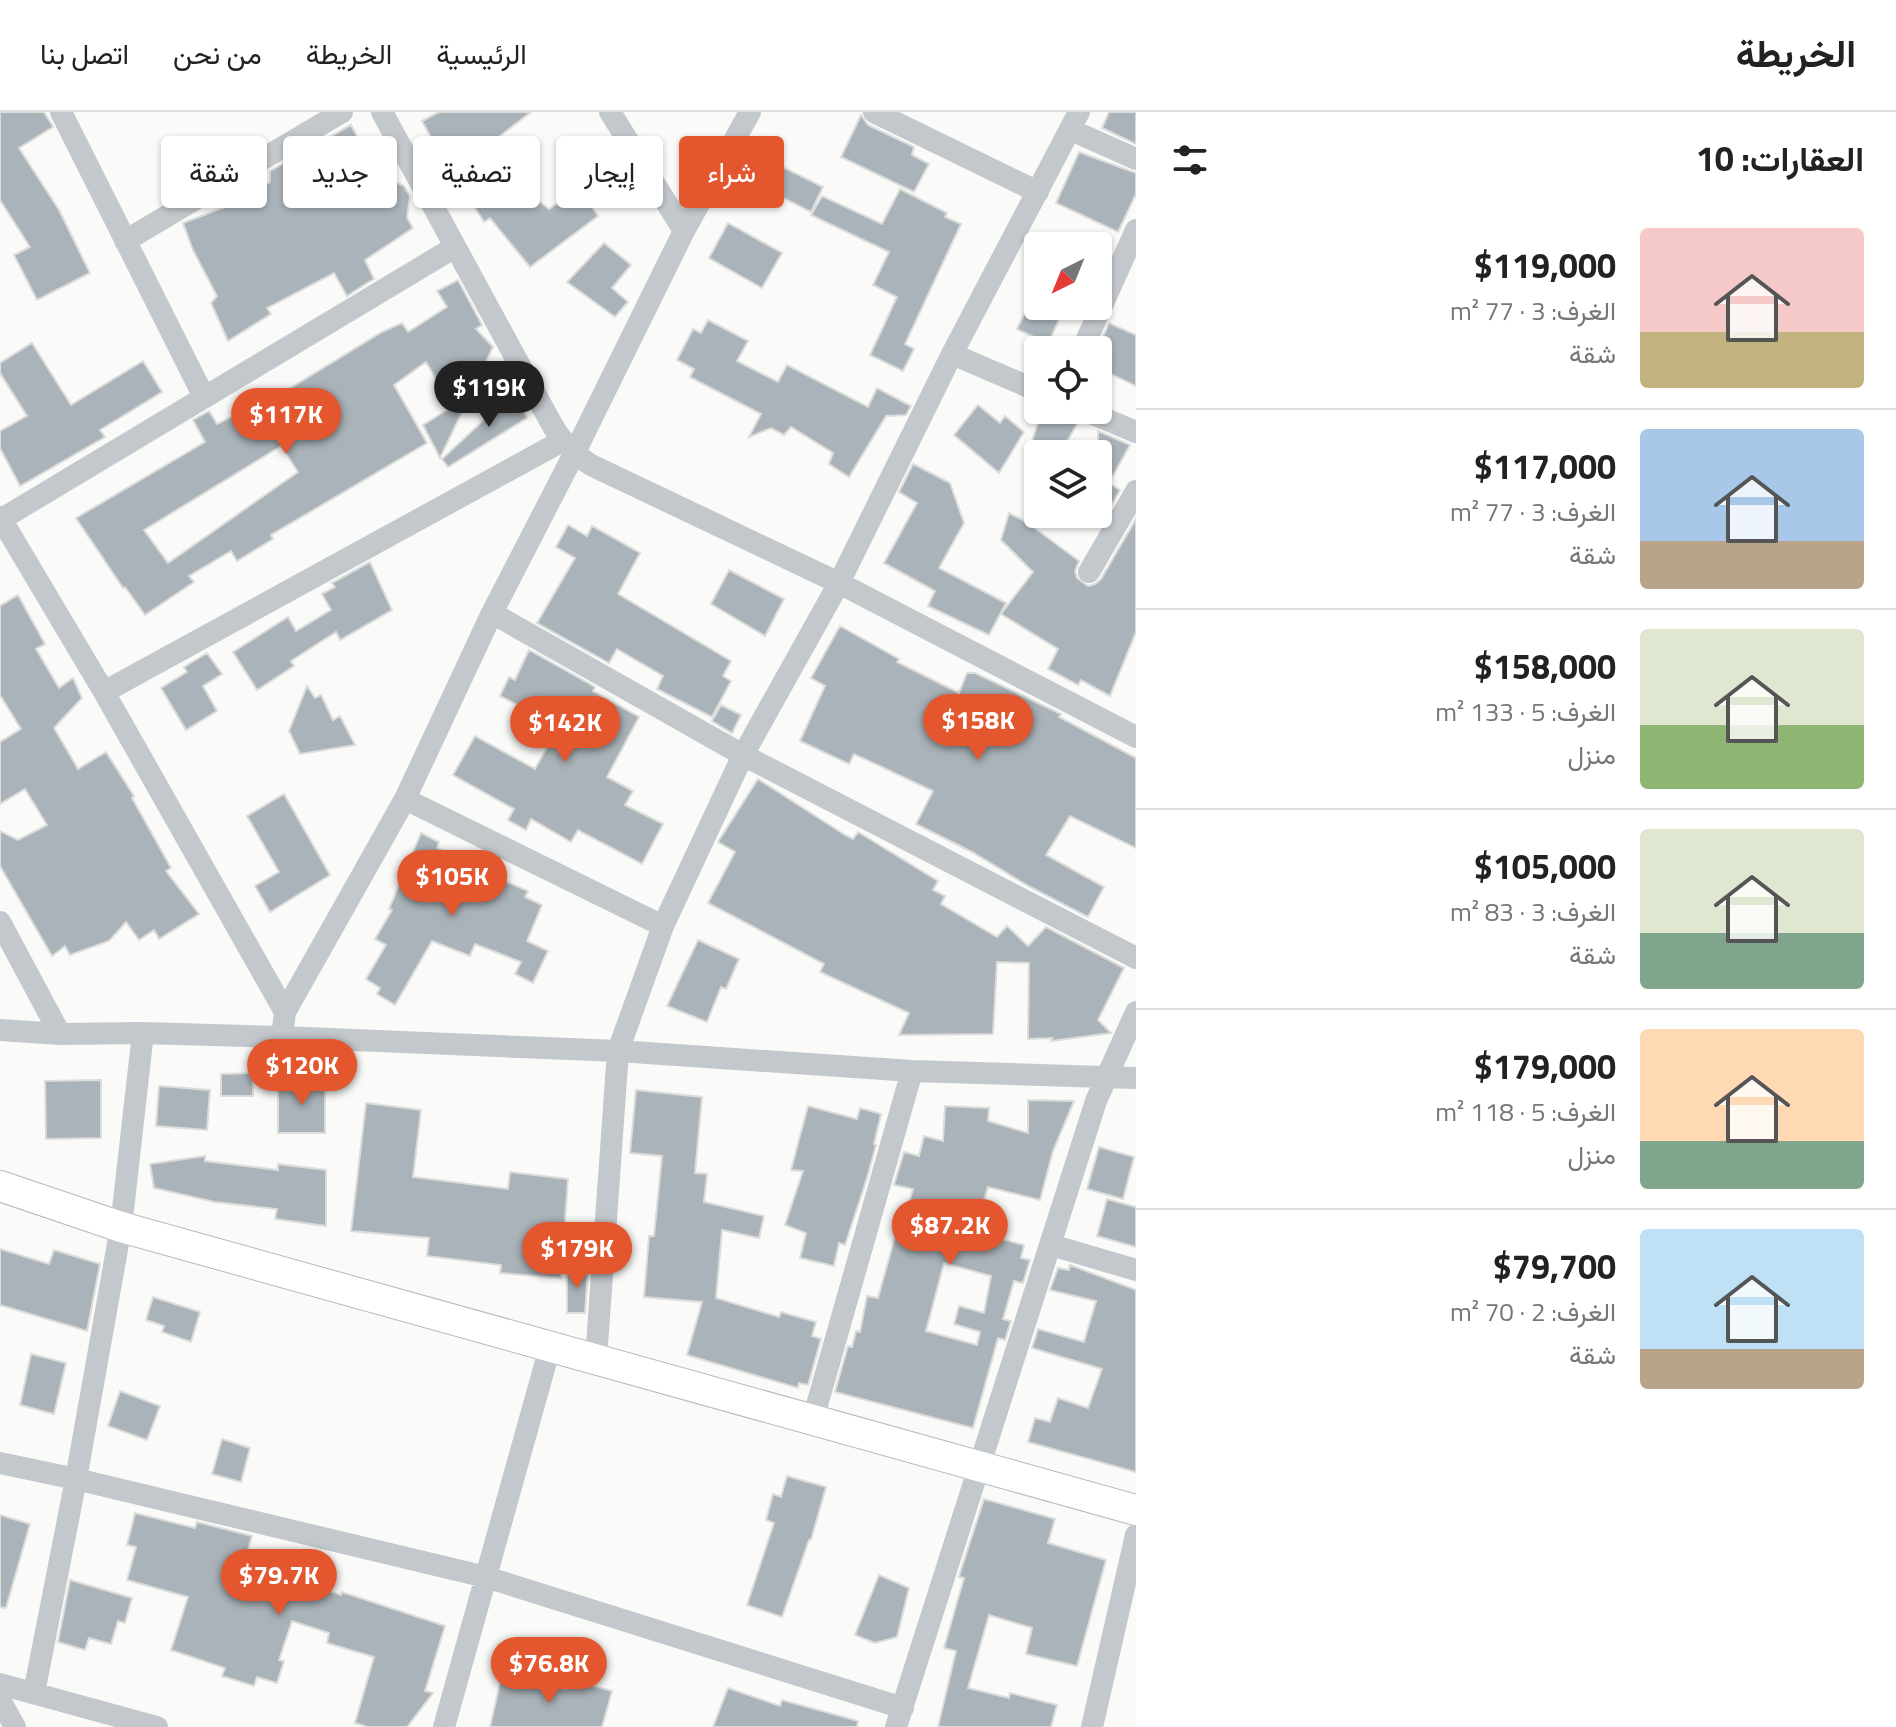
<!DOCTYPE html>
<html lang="ar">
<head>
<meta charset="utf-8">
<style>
  :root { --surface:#fff; --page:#f2f2f2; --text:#222; --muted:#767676; --line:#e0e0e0; --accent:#e4572e }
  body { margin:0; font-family:"Titillium Web",Vazirmatn,sans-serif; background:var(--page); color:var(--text); direction:rtl; height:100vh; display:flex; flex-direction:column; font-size:30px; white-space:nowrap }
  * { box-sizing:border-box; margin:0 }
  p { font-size:26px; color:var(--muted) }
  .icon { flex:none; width:44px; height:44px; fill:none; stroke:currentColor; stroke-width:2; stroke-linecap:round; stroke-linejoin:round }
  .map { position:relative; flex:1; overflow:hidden; direction:ltr }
  .details { display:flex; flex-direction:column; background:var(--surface); width:760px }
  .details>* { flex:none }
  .hud { position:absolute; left:24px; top:24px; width:760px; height:72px; direction:rtl; display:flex; gap:16px }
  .needle { width:52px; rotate:223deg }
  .fabs { position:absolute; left:1024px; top:120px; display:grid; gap:16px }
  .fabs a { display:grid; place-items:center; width:88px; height:88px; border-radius:8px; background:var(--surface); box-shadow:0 2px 6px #0004; font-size:40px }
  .price { position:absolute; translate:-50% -68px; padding:0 18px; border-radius:28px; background:var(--accent); color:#fff; font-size:26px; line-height:52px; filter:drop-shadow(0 2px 4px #0008) }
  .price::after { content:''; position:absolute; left:50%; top:48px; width:24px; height:18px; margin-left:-12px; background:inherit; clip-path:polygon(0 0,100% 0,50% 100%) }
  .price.current { background:#222; color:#fff }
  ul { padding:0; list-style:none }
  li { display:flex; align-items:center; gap:24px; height:200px; padding:0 32px }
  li+li { border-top:2px solid var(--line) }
  li span { display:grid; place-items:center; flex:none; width:224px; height:160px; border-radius:8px; color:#555 }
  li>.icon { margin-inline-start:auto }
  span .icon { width:96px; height:96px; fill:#fffc; stroke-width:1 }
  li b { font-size:34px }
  h2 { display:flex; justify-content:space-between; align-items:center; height:96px; padding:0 32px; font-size:34px }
  .chip { padding:0 28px; border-radius:8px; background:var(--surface); box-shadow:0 2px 6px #0004; font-size:28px; line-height:72px }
  .chip.current { background:var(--accent); color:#fff }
  header { display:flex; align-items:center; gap:48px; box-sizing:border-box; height:112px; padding:0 40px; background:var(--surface); border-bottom:2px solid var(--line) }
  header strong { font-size:38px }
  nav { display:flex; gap:44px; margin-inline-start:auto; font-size:28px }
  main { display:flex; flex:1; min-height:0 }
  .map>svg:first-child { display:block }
  .building { fill:#aab3b9; stroke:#dcdcda; stroke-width:2; fill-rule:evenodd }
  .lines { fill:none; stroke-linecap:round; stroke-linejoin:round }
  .secondary-casing { stroke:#b3babf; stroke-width:32 }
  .street { stroke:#c3c8cc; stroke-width:22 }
  .secondary { stroke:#fff; stroke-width:30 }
</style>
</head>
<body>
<header>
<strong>الخريطة</strong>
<nav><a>الرئيسية</a><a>الخريطة</a><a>من نحن</a><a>اتصل بنا</a></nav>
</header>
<main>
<section class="details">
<h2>العقارات: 10<svg class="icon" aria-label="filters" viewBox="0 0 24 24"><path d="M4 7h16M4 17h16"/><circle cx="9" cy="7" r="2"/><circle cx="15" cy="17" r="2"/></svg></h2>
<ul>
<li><span style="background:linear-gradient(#f6c9c9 65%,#c2b280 0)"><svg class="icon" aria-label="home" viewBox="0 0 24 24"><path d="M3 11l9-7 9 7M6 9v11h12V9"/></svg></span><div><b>$119,000</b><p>الغرف: 3 · 77 m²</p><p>شقة</p></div></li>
<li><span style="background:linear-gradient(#a9c7e8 70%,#b9a48a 0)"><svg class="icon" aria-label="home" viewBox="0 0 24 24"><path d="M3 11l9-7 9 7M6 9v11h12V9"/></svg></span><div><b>$117,000</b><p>الغرف: 3 · 77 m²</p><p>شقة</p></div></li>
<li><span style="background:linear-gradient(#dfe7d0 60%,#8fb573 0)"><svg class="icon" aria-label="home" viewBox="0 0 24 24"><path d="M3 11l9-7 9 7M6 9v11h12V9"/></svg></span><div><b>$158,000</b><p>الغرف: 5 · 133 m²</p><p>منزل</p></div></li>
<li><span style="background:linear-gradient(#dfe7d0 65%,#7fa58c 0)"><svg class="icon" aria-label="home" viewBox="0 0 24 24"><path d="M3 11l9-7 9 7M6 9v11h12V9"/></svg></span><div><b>$105,000</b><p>الغرف: 3 · 83 m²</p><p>شقة</p></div></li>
<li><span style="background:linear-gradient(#ffd9b3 70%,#7fa58c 0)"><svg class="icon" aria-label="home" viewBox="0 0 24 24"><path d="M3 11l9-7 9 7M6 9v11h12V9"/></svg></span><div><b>$179,000</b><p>الغرف: 5 · 118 m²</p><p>منزل</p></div></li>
<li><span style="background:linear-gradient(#bfe0f5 75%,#b9a48a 0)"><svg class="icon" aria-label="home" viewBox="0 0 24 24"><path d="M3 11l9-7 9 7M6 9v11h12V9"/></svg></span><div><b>$79,700</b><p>الغرف: 2 · 70 m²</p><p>شقة</p></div></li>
</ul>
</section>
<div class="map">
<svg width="1136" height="1615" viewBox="0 0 1136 1615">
  <rect width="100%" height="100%" fill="#fafaf8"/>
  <path class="building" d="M0,0H44L52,13L53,15L19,36L59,98L90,161L37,188L14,143L30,135L0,88Z
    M439,0H531L496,27L499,34L497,35L526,79L549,97L574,80H582L598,104L530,155L490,106L484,110L452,59L450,60L422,9Z
    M1109,0H1136V32L1102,16Z
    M861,3L868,13L914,35L912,43L929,52L914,80L841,45Z
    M351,13L384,75L394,69L404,74L410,84L407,106L413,116L365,148L374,167L367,171L347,184L334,161L267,196L271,202L228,229L211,191L217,184L193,138L183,111L238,90L270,70V59Z
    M1079,40L1136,61V82L1118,120L1056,91Z
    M760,44L823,75L811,100L748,68Z
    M900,77L947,101L945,105L961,112L905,232L914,237L903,259L870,243L897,185L873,173L889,140L811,103L822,84L882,112Z
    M728,111L782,141L762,176L709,146Z
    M604,131L631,153L612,176L628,190L615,205L567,170Z
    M458,168L482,213L476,217L493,235L440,346L423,313L452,295L426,250L394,273L427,331L271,423L273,427L237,449L231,439L189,464L194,470L145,503L125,475L123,476L76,406L205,330L193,308L209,299L217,312L287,278L382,220L402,211L408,220L447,195L437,179ZM281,334L298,360L168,451L144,418Z
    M1028,194H1065L1048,232L1017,217Z
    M708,208L748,229L737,249L778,270L787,253L868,295L877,276L911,294L906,303L886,304L849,365L829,352L833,341L791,315L784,323L771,316L749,325L761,302L690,265L694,257L677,248L693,217L701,221Z
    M1109,211L1136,223V274L1098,256L1097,238Z
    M32,231L71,293L143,249L162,280L100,318L105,325L20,374L0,336V319L27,304L0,261V251Z
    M514,280L527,306L448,355L442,347Z
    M978,293L1000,311L1005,304L1024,320L999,361L954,323Z
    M1042,298H1053L1077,312L1060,342H1028Z
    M1098,319L1130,333L1109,371L1120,378L1101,412L1098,410Z
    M913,352L950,371L964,411L939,456L1006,491L989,523L928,494L935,479L884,451L917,391L899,380Z
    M1009,401L1028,411L1079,449L1075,459L1077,466L1088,474L1095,472L1101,467L1136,407V520L1110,584L1081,568L1078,573L1048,557L1058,537L1001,502L1033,460L1001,428Z
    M568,413L587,424L592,414L640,441L618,482L731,549L723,564L731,569L712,605L657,577L663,564L617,537L609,551L537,511L575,446L556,435Z
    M370,450L392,498L340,528L336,520L291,549L294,554L257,578L233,540L288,505L296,519L331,498L322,482L335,475L332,471Z
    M729,458L784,487L765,524L711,492Z
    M18,483L45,532L36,537L59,576L73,566L82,586L54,616L78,657L106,640L134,684L132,686L171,756L166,759L199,802L159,827L154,818L139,828L126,810L109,829L70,843L65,834L52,844L0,754V719L18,728L47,713L25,677L0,692V630L21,617L0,583V494Z
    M840,514L899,547L897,550L959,581L967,561H975L1061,602L1059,605L1136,646V736L1070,704L1046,743L1104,775L1088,805L1030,775L972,740L916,712L933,679L854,642L849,652L800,629L825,574L811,566Z
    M529,538L595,575L593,579L639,605L607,665L633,679L625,693L663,712L642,752L578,718L571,730L531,707L526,718L508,708L514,697L453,663L475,624L535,657L559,614L500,584L509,565L515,568Z
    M207,541L222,562L203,574L217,599L186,618L161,576L187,560L184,555Z
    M307,574L315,586L321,583L333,608L340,604L355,633L300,642L289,619Z
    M721,593L741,603L732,621L712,609Z
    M758,667L845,723L853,727L858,720L938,769L933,778L945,784L941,792L997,825L1007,814L1028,834L1046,815L1124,856L1098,908L1111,921L1051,929L1052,926L1028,927L1029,851L997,850L993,922L899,923L909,901L820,860L824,852L708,791L735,740L718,730Z
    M284,682L330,763L270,800L255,774L279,760L247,704Z
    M421,721L439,730L437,736L475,752L474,756L528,779L525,785L542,793L527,829L548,839L533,871L515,862L521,850L475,832L470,844L432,829L395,893L377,882L380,876L366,867L386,833L375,827L392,798L389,797Z
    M698,828L739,847L726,877L721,875L707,910L667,894Z
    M253,961V984H221V962Z
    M101,968V1026L46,1027L45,969Z
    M325,969V1021H278V970Z
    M159,974L210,978L207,1018L156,1014Z
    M636,978L702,985L695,1061L707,1062L704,1090L764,1104L759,1126L722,1118L716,1186L779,1205L781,1200L816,1210L812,1224L821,1227L808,1273L799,1271L798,1276L687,1243L702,1190L644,1185L649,1124H654L662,1044L630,1041Z
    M1028,988L1074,989L1053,1039L1040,1088L988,1075L974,1120L1024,1133L1021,1146L1030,1148L1023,1171L1014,1169L1003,1207L1011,1209L1005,1228L998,1226L973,1316L835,1280L848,1234L852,1235L856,1219L860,1220L867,1184L878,1186L897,1118L901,1119L913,1077L894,1073L904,1040L919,1044L924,1024L943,1029L945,994L989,996L988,1009L1028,1021ZM944,1151L991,1164L984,1201L959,1194L954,1212L980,1220L977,1233L926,1219Z
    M366,991L421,998L413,1065L508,1077L510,1060L568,1067L561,1166L500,1161L501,1153L427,1144L429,1126L351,1119Z
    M808,994L857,1007L860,996L881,1002L874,1032L876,1033L867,1066L845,1133L839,1131L834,1154L800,1146L806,1121L785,1113L803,1059L791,1058Z
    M1099,1035L1134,1045L1123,1087L1087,1077Z
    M205,1044V1049L278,1058V1052L326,1058V1114L275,1107L277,1097L215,1090L154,1076L150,1052Z
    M1107,1087L1136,1095V1135L1097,1124Z
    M0,1137L49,1152L54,1138L100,1152L87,1219L0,1193Z
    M1070,1153L1136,1178V1360L1028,1330L1035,1306L1050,1310L1058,1286L1088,1296L1102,1257L1032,1236L1038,1217L1084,1230L1096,1189L1050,1178L1058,1156L1069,1158Z
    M567,1156H588L585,1201H567Z
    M153,1185L200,1200L191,1230L162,1220L164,1214L146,1208Z
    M31,1242L66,1251L54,1302L20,1293Z
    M120,1279L160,1294L147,1328L108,1314Z
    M222,1327L250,1336L241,1370L212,1362Z
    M787,1364L826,1375L811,1428H809L782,1505L747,1493L774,1411L766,1408L773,1382L781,1385Z
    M984,1387L1055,1407L1048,1431L1106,1448L1077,1554L1026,1542L1032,1516L989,1503L968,1576L1009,1586L1010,1581L1057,1593L1051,1615H938L956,1539L944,1536L964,1466L959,1465L960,1461Z
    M135,1401L195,1416L197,1410L252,1424L244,1452L341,1483L342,1480L445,1514L425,1579L433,1581L407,1615H368L355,1611L374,1545L327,1531L329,1521L292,1509L279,1548L284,1549L277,1571L257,1565L254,1574L222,1564L225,1556L171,1538L188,1485L127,1468L136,1435L127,1433Z
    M0,1403L30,1412L6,1496L0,1495Z
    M879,1463L909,1476L897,1525L875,1531L855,1523Z
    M70,1468L132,1486L125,1511L118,1509L111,1532L89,1526L85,1538L58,1530Z
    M502,1562L566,1577L569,1567L612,1579L602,1615H490Z
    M728,1576L780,1594L782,1588L858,1609L857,1615H713Z"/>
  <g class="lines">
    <g class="secondary-casing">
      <path id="secondary" d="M0,1074L121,1115L1136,1398"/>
    </g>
    <path class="street" d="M61,0L204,285
      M382,0L550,309C561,329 572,341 591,353L839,471L1136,625
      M610,0L684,119
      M874,0L1038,80
      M1071,18L1136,47
      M125,129L342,0
      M1082,238L1136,118
      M952,242L1038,279
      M1084,298L1136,320
      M0,405L104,580L285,900
      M0,408L455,135
      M1089,460L1136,379
      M492,501L743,643L1136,846
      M104,580L562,329
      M405,687L663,814
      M0,810L60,922
      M0,918L60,922L143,921L282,925L618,939L912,959L1136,966
      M282,925L285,900L405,687L492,501L574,342L684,119L750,0
      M1051,1133L1136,1158
      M596,1247L618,939L663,814L743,643L839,471L952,242L1079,0
      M813,1307L912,959
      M0,1351L76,1367L486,1465L903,1596
      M0,1572L157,1615
      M34,1581L76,1367L121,1115L143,921
      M0,1588L15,1615
      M444,1615L550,1235
      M896,1615L1096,989L1136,900
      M1092,1615L1136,1423"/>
    <use href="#secondary" class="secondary"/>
  </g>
</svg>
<div class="fabs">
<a><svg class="needle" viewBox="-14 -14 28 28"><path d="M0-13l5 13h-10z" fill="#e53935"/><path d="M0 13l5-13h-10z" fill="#767676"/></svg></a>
<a><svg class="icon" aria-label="locate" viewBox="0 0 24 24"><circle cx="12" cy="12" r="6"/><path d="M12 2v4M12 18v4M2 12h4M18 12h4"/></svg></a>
<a><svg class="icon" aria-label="layers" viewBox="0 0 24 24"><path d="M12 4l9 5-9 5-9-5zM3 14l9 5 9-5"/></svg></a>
</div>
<b class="price current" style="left:489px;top:317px">$119K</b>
<b class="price" style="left:286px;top:344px">$117K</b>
<b class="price" style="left:978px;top:650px">$158K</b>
<b class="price" style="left:565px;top:652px">$142K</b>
<b class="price" style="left:452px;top:806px">$105K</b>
<b class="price" style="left:302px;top:995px">$120K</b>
<b class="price" style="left:950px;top:1155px">$87.2K</b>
<b class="price" style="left:577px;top:1178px">$179K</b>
<b class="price" style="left:279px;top:1505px">$79.7K</b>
<b class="price" style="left:549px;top:1593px">$76.8K</b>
<div class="hud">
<a class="chip current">شراء</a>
<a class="chip">إيجار</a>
<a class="chip">تصفية</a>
<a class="chip">جديد</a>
<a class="chip">شقة</a>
</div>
</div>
</main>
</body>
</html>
